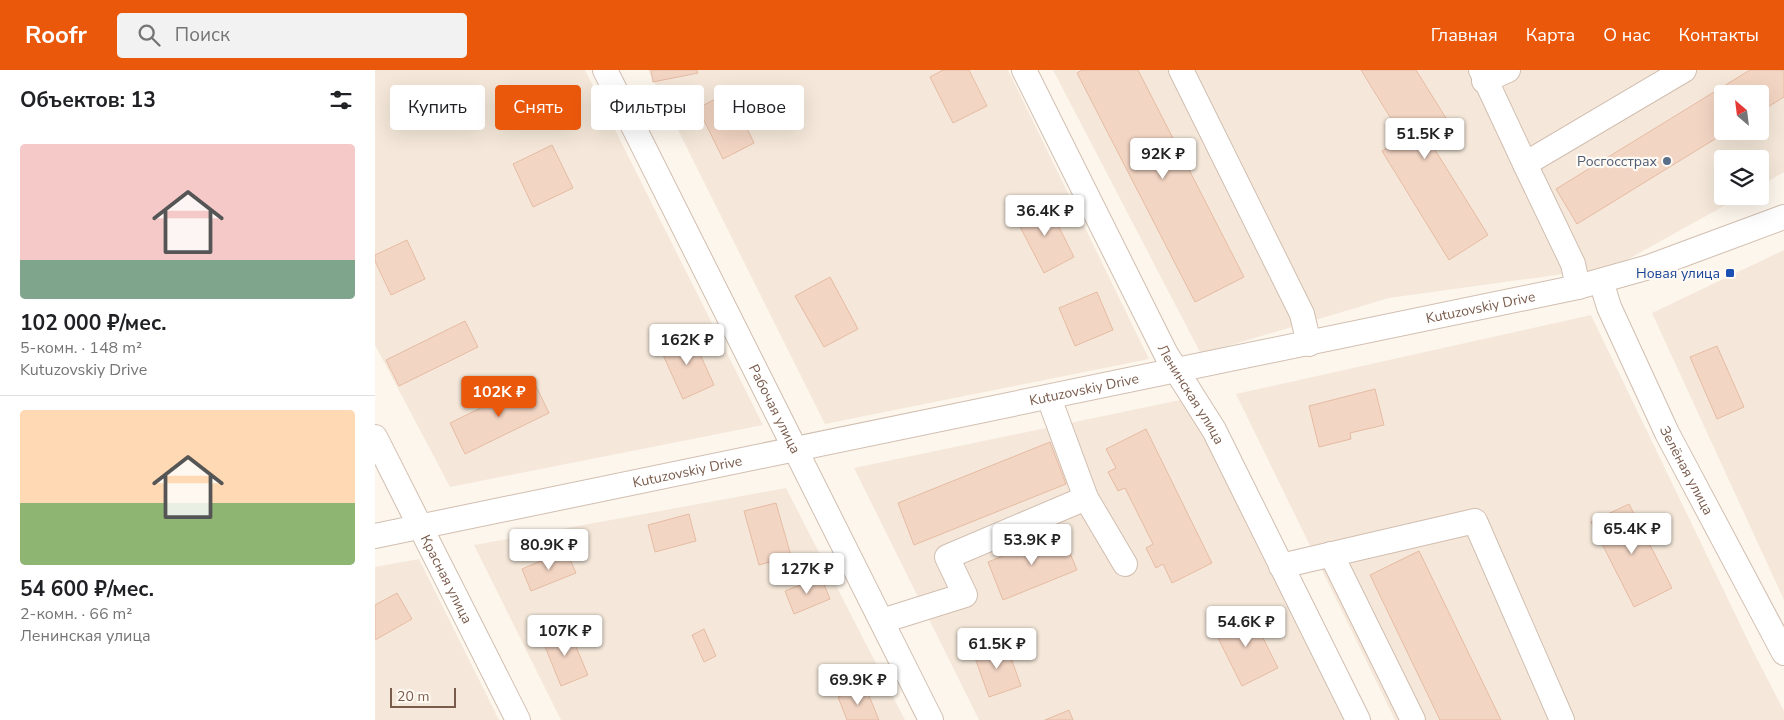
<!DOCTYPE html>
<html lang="ru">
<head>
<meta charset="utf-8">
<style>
  :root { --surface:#fff; --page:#f2f2f2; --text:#202124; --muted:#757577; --line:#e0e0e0; --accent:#ea580c }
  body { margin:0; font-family:"Nunito Sans",sans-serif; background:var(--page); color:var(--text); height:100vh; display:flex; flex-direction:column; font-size:19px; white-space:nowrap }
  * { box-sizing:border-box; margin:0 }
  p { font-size:16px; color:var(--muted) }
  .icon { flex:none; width:28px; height:28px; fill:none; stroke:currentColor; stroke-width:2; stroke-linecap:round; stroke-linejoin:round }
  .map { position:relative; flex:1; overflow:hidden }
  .panel { display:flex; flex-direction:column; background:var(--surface); width:375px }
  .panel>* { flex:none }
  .guide { position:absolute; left:15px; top:15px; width:475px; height:45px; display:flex; gap:10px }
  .needle { width:32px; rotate:332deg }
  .controls { position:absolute; left:1339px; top:15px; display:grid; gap:10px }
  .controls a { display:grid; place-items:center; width:55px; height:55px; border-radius:5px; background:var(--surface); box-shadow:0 5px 20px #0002; font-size:25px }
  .scale { position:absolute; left:15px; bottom:12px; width:66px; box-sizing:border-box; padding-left:5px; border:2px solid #7a5c4d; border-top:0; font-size:14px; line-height:18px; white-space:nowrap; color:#7a5c4d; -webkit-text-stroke:4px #fffaf3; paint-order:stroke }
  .price { position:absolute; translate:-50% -42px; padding:0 11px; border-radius:5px; background:#fff; color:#222; font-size:16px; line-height:32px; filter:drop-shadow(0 1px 2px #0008) }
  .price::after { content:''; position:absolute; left:50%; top:30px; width:15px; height:11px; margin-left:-8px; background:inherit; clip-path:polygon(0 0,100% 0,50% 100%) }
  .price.on { background:var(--accent); color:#fff }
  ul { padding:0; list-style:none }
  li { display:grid; align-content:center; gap:10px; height:265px; padding:0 20px }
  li+li { border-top:1px solid var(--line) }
  li span { display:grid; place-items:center; height:155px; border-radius:5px; color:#555 }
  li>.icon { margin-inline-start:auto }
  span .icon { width:90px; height:90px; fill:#fffc; stroke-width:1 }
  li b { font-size:21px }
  h2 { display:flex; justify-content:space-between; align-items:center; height:60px; padding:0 20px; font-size:21px }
  .pill { padding:0 18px; border-radius:5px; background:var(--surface); box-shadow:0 5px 20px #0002; font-size:18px; line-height:45px }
  .pill.on { background:var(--accent); color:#fff }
  header { display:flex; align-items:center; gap:30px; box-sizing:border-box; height:70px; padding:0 25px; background:var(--accent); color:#fff }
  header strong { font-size:24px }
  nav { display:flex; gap:28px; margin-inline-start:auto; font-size:18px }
  .search { width:350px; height:45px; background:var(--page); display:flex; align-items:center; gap:12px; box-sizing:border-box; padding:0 18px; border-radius:5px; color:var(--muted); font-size:19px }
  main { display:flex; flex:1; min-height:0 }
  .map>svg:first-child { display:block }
  .residential { fill:#f5e8da; fill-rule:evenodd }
  .building { fill:#f3d5c3; stroke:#e6bba3 }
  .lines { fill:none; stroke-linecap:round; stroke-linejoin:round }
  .minor-casing { stroke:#d1beb0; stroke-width:26 }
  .minor { stroke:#fff; stroke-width:24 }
  .service-dot { fill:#5c6f8a; stroke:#fffaf3; stroke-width:2 }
  .transit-dot { fill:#1a4fb4; stroke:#fffaf3; stroke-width:2 }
  .labels { text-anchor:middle; stroke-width:4.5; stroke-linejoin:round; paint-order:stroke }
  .service-label { font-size:14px; fill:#4e5e75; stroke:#fffaf3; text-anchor:end }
  .transit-label { font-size:14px; fill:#164399; stroke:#fffaf3; text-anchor:end }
  .street-label { font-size:14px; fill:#7a5c4d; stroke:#fffaf3 }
</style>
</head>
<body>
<header>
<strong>Roofr</strong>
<div class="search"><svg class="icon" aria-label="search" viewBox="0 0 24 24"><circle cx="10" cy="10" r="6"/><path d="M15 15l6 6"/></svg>Поиск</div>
<nav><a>Главная</a><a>Карта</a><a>О нас</a><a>Контакты</a></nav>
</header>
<main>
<section class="panel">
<h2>Объектов: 13<svg class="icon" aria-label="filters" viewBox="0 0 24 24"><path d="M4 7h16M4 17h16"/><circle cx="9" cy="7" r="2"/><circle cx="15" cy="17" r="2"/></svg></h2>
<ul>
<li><span style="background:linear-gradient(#f6c9c9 75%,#7fa58c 0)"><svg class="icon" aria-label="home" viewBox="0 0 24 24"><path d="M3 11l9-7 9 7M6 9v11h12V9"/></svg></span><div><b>102 000 ₽/мес.</b><p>5-комн. · 148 m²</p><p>Kutuzovskiy Drive</p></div></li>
<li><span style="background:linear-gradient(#ffd9b3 60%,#8fb573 0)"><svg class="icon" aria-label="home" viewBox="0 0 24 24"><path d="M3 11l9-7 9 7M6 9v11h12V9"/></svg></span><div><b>54 600 ₽/мес.</b><p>2-комн. · 66 m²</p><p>Ленинская улица</p></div></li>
</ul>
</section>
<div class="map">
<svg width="1409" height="650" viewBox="0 0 1409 650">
  <rect width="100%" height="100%" fill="#fdf6ec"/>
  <path class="residential" d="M0,0H210L388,355L75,417L0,275Z
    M273,0H633L774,289L450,354Z
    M678,0H1409V102L1385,116V89H1348V126H1367L1239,197L1014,228L826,284ZM1348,24H1385V61H1348Z
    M1409,180V530L1277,243Z
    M1216,245L1378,581L1409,641V650H1020L861,324Z
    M810,329L972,650H604L479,398Z
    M411,418L530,650H186L99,475Z
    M44,489L124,650H0V497Z"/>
  <path class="building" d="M276,0H322L323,3L278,12Z
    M568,0H594L612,36L578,53L555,7Z
    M707,0H763L869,207L820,232L702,3Z
    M986,0H1041L1074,53L1052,67L1113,165L1074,190L1007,81L1028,68Z
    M1375,0H1409V27L1385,42V24H1348V61H1353L1202,154L1181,119Z
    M354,22L379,73L348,89L323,38Z
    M177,75L198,118L158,137L138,94Z
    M671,131L699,187L669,203L640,147Z
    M32,170L50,209L16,225L0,191V185Z
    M455,207L483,259L449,277L420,226Z
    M722,222L738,260L700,276L684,238Z
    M90,251L103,277L24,316L11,290Z
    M315,262L339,315L308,329L284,276Z
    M1342,276L1369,337L1342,349L1315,287Z
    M159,312L174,343L90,384L75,353Z
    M1000,319L1009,355L975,363L976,369L944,377L934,336Z
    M771,359L837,493L797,513L788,494L781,498L771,478L778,474L750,418L743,421L733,402L741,398L731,379Z
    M675,372L691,414L539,475L523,433Z
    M401,433L416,486L384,495L369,441Z
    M1254,434L1297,518L1259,537L1216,452Z
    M314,444L321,471L280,482L273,455Z
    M686,462L702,500L628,530L613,492Z
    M191,480L201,503L156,521L147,499Z
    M1044,481L1126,650H1065L995,505Z
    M446,507L455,529L419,544L410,521Z
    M22,523L37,549L0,570V535Z
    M874,540L903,598L867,616L838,558Z
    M193,558L213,605L186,616L167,569Z
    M329,559L341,586L329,592L317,565Z
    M631,574L646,616L614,627L599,585Z
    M490,616L504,650H472L463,627Z
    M694,640L698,650H670Z"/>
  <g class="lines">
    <g class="minor-casing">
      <g id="minor">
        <path id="s1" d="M230,0L556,650"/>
        <path id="s2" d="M649,0L791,284L839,360L983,650"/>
        <path d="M806,0L927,244L934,274"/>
        <path d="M1106,0L1150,94"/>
        <path d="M1109,11L1133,0"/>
        <path id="s3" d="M1226,211L1234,237L1292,363L1409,583"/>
        <path d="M1203,217L1198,194L1150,94L1309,0"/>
        <path d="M674,328L711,428L750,494"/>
        <path id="s4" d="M0,367L143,650"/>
        <path id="s5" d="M0,466L1203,217L1274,197L1409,147"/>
        <path d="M956,484L1038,650"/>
        <path d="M906,496L1100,451L1187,650"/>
        <path d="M507,551L590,525L572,487L711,428"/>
      </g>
    </g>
    <use href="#minor" class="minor"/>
  </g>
  <circle class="service-dot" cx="1292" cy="91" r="5"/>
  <rect class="transit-dot" x="1350" y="198" width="10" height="10" rx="2.5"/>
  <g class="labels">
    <g class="service-label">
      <text x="1282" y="96">Росгосстрах</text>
    </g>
    <g class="transit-label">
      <text x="1345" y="208">Новая улица</text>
    </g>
    <g class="street-label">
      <text dy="5" stroke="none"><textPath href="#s5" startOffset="1129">Kutuzovskiy Drive</textPath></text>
      <text dy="5" stroke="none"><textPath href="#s5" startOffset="724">Kutuzovskiy Drive</textPath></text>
      <text dy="5" stroke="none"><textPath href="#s2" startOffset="365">Ленинская улица</textPath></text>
      <text dy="5" stroke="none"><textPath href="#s1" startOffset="379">Рабочая улица</textPath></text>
      <text dy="5" stroke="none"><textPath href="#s3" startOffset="208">Зелёная улица</textPath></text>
      <text dy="5" stroke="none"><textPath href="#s5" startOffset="319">Kutuzovskiy Drive</textPath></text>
      <text dy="5" stroke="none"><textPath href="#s4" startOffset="159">Красная улица</textPath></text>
    </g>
  </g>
</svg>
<div class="controls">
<a><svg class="needle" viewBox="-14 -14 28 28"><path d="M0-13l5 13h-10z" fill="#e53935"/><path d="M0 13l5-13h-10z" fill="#757577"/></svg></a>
<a><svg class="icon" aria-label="layers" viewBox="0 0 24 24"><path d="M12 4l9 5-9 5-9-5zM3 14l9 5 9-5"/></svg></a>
</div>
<div class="scale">20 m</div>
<b class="price" style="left:1050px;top:90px">51.5K ₽</b>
<b class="price" style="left:788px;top:110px">92K ₽</b>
<b class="price" style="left:670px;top:167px">36.4K ₽</b>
<b class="price" style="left:312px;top:296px">162K ₽</b>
<b class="price on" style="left:124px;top:348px">102K ₽</b>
<b class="price" style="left:1257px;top:485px">65.4K ₽</b>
<b class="price" style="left:657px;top:496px">53.9K ₽</b>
<b class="price" style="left:174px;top:501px">80.9K ₽</b>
<b class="price" style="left:432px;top:525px">127K ₽</b>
<b class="price" style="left:871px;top:578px">54.6K ₽</b>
<b class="price" style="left:190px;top:587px">107K ₽</b>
<b class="price" style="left:622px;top:600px">61.5K ₽</b>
<b class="price" style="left:483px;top:636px">69.9K ₽</b>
<div class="guide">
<a class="pill">Купить</a>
<a class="pill on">Снять</a>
<a class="pill">Фильтры</a>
<a class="pill">Новое</a>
</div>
</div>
</main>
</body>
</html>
